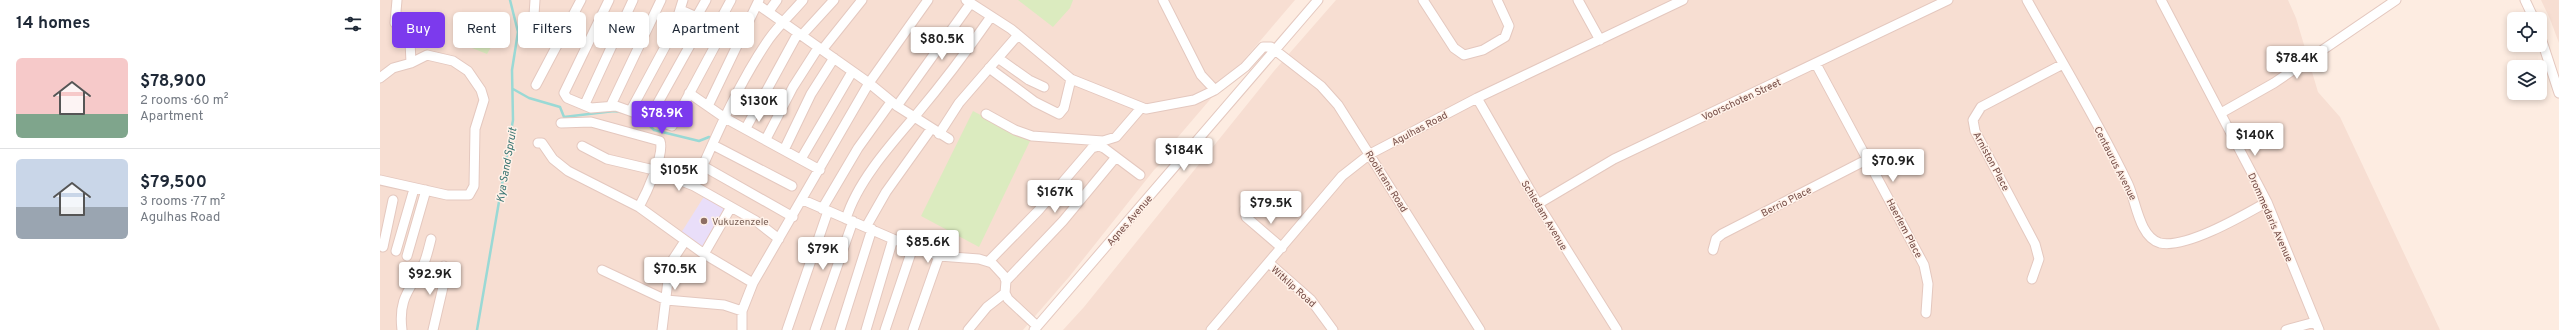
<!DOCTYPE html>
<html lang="en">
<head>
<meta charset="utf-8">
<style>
  :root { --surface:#fff; --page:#f2f2f3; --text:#1f2937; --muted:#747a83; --line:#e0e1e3; --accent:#7c3aed }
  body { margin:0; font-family:Overpass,sans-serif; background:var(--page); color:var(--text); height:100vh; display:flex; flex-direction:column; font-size:15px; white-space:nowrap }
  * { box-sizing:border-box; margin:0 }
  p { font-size:13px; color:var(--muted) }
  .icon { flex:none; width:22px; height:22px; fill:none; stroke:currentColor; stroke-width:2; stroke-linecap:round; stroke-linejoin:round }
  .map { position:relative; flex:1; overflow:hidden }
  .drawer { display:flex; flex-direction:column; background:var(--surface); width:380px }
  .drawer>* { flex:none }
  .guide { position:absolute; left:12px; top:12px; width:380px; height:36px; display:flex; gap:8px }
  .controls { position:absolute; left:2127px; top:12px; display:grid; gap:8px }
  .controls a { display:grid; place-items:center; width:40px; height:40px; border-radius:6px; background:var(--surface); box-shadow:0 2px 6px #0003; font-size:20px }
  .price { position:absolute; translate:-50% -34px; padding:0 9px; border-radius:4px; background:#fff; color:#222; font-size:13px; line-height:26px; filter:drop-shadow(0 1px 2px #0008) }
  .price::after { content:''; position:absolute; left:50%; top:24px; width:12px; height:9px; margin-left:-6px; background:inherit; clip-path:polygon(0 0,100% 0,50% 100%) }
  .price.selected { background:var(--accent); color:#fff }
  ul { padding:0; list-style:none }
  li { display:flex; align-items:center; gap:12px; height:100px; padding:0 16px }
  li+li { border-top:1px solid var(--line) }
  li span { display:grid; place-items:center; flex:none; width:112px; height:80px; border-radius:6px; color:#555 }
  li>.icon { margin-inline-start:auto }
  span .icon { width:48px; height:48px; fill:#fffc; stroke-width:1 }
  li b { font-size:17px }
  h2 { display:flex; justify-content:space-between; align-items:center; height:48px; padding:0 16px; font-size:17px }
  .pill { padding:0 14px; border-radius:6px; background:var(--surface); box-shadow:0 2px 6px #0003; font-size:14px; line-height:36px }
  .pill.selected { background:var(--accent); color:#fff }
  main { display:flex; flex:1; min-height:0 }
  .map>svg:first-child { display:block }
  .residential { fill:#f7ded2 }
  .education { fill:#e9def9 }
  .green { fill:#dbebbf }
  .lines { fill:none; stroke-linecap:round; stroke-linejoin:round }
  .stream { stroke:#9ad9d5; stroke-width:2.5 }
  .street-casing { stroke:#e4c8bf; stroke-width:11 }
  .street { stroke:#fff; stroke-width:9 }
  .education-dot { fill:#8d6e63; stroke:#fff1e8; stroke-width:1.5 }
  .labels { text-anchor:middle; stroke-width:3; stroke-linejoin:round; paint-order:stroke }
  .street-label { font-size:10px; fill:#754d47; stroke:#fff1e8 }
  .education-label { font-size:10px; fill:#785e54; stroke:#fff1e8; text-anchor:start }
  .water-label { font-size:11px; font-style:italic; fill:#387471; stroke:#fff1e8 }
</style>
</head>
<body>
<main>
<section class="drawer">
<h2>14 homes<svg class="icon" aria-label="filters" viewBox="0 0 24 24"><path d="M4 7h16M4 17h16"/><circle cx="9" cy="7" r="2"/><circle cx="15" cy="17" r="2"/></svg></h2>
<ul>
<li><span style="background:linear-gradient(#f6c9c9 70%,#7fa58c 0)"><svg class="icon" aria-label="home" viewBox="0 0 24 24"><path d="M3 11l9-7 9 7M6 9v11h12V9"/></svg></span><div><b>$78,900</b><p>2 rooms · 60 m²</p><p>Apartment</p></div></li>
<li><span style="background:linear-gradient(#c9d6e8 60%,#9aa5b1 0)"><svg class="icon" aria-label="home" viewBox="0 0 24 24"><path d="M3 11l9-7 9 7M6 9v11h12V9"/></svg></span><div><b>$79,500</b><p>3 rooms · 77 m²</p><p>Agulhas Road</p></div></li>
</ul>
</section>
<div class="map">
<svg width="2179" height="330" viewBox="0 0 2179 330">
  <rect width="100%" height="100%" fill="#fdece1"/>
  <path class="residential" d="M0,0H915L792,144L787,157L774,170L689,277L643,330H0Z
    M956,0H1908L1916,18L1938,92L1960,117L2060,330H683L704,307L894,71Z
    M2161,0H2179V43L2170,19Z"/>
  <path class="education" d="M325,195L347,208L322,247L301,233Z"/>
  <path class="green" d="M638,0H693L690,8L673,27Z
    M96,17L108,19L116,26V39L107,54L82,44L85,30Z
    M593,111L650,141L599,247L541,216Z"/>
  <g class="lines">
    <path class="stream" d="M133,89L149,98L180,107L184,117L234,111L241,112
      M264,120L274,130L319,141L329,137
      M97,330L133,120L132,70L138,32L130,0"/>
    <g class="street-casing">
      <path id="street" d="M17,0L15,23L30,41L31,63
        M229,0L184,93L187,98L211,108L236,106L292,126L343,31
        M586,0L631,29L691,79L766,109L814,100L835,90L865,67L883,47H891L941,86L958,105L1100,330
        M783,0L821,75L835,90
        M1043,0L1074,48L1084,55L1103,50L1125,37L1129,26L1117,0
        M1198,0L1220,40
        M1647,0C1681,61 1718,121 1748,184C1756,201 1759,237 1780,243C1806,249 1864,215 1887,202
        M1781,0L1887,202L1939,330
        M2145,0L2154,19
        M377,4L489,83L517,106L569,139
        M301,10L337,26L358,43
        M389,11L397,0
        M154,15L155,0
        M317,16L326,0
        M337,26L351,0
        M422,35L454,0
        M2160,35L2179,93
        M442,50L482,0
        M618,58L649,80L664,87
        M1436,64L1544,265L1548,284L1546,313
        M609,68L655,102L679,114L684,108L691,79
        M0,78L13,68L31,63L47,55L73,61L88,71L101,90L104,100L95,129L94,186L89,195H67L0,180
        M156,85L201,0
        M309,93L345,118L440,170
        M1097,98L1158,204L1237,330
        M205,104L253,0
        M231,105L281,0
        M328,106L379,0
        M517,106L590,4
        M251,110L293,32L303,0
        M1841,113L1894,83L2016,0
        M606,114L635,130L652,136L723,141L736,137L761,108
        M270,117L324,20
        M181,123L211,122L280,141C285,154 266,194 259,207
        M366,128L418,33
        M559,134L579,103L638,35
        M386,139L413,87L438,48
        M158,143H162L173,159L188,171L259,207L324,254L373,283
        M333,145L412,186
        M202,146L227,159L274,170L314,186L376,221L399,239
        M404,150L431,94L454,58
        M421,159L472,72
        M323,166L413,217
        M314,186C336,136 358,84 389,39C399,25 412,13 423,0
        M423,200L513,239L559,256L599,259L612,263L624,276L626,281L625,293L628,299L657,326
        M1158,204L1234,159L1568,0
        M442,209L478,148L511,102
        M865,209L866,217L902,248
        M466,219C477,182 511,144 536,115C562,84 587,51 610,18
        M486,227L506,192L551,129
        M3,247L13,200
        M1333,250L1336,239L1342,234L1488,159
        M16,251L34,189
        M324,254L351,207
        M27,256L46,190
        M609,261L658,211L712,148L719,146L724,148L760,175
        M889,263L931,300L953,330
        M222,270L286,300L344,305L362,311
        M1652,279L1659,259L1655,244L1595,131L1593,120L1601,107L1683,64
        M626,281L683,221L736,157
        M22,330C18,298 30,290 44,263C47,256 49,247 51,239
        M53,330L63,287L64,266
        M282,330L290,264L305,241
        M362,330V311L373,283L489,83L548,0
        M407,330L448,211
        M435,330L473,221
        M460,330L492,229
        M486,330L513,239
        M505,330L533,247
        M533,330L559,256
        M588,330L607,307L625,293
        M654,330L938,0
        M831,330L962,176L990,154L1097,98L1303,0
        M1906,330L1935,322"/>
    </g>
    <use href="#street" class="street"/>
  </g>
  <circle class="education-dot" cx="324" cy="221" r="4"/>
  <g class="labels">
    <g class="street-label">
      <text transform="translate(1361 99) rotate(-25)" y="4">Voorschoten Street</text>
      <text transform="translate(1039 128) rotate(-28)" y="4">Agulhas Road</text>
      <text transform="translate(1612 161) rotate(62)" y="4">Arniston Place</text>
      <text transform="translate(1736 163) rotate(63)" y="4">Centaurus Avenue</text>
      <text transform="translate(1007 181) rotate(58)" y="4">Rooikrans Road</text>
      <text transform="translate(1406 201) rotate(-27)" y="4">Berrio Place</text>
      <text transform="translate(1165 215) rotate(59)" y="4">Schiedam Avenue</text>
      <text transform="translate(1891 217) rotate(66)" y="4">Drommedaris Avenue</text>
      <text transform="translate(749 220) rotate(-49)" y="4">Agnes Avenue</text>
      <text transform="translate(1525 228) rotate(62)" y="4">Haerlem Place</text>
      <text transform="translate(914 286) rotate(42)" y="4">Witklip Road</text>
    </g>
    <g class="education-label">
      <text x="332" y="225">Vukuzenzele</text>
    </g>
    <g class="water-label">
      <text transform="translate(126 165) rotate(-80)" y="4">Kya Sand Spruit</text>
    </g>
  </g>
</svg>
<div class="controls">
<a><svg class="icon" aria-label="locate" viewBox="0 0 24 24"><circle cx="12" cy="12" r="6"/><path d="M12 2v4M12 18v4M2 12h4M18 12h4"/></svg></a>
<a><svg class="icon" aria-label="layers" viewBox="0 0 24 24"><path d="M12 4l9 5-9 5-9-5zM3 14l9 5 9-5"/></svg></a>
</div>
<b class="price" style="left:562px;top:61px">$80.5K</b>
<b class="price" style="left:1917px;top:80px">$78.4K</b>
<b class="price" style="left:379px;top:123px">$130K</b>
<b class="price selected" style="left:282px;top:135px">$78.9K</b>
<b class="price" style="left:1875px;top:157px">$140K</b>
<b class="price" style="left:804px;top:172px">$184K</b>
<b class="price" style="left:1513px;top:183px">$70.9K</b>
<b class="price" style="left:299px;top:192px">$105K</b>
<b class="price" style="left:675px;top:214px">$167K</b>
<b class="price" style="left:891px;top:225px">$79.5K</b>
<b class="price" style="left:548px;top:264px">$85.6K</b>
<b class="price" style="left:443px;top:271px">$79K</b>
<b class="price" style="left:295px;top:291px">$70.5K</b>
<b class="price" style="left:50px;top:296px">$92.9K</b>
<div class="guide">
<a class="pill selected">Buy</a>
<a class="pill">Rent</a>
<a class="pill">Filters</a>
<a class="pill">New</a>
<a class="pill">Apartment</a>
</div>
</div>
</main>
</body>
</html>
